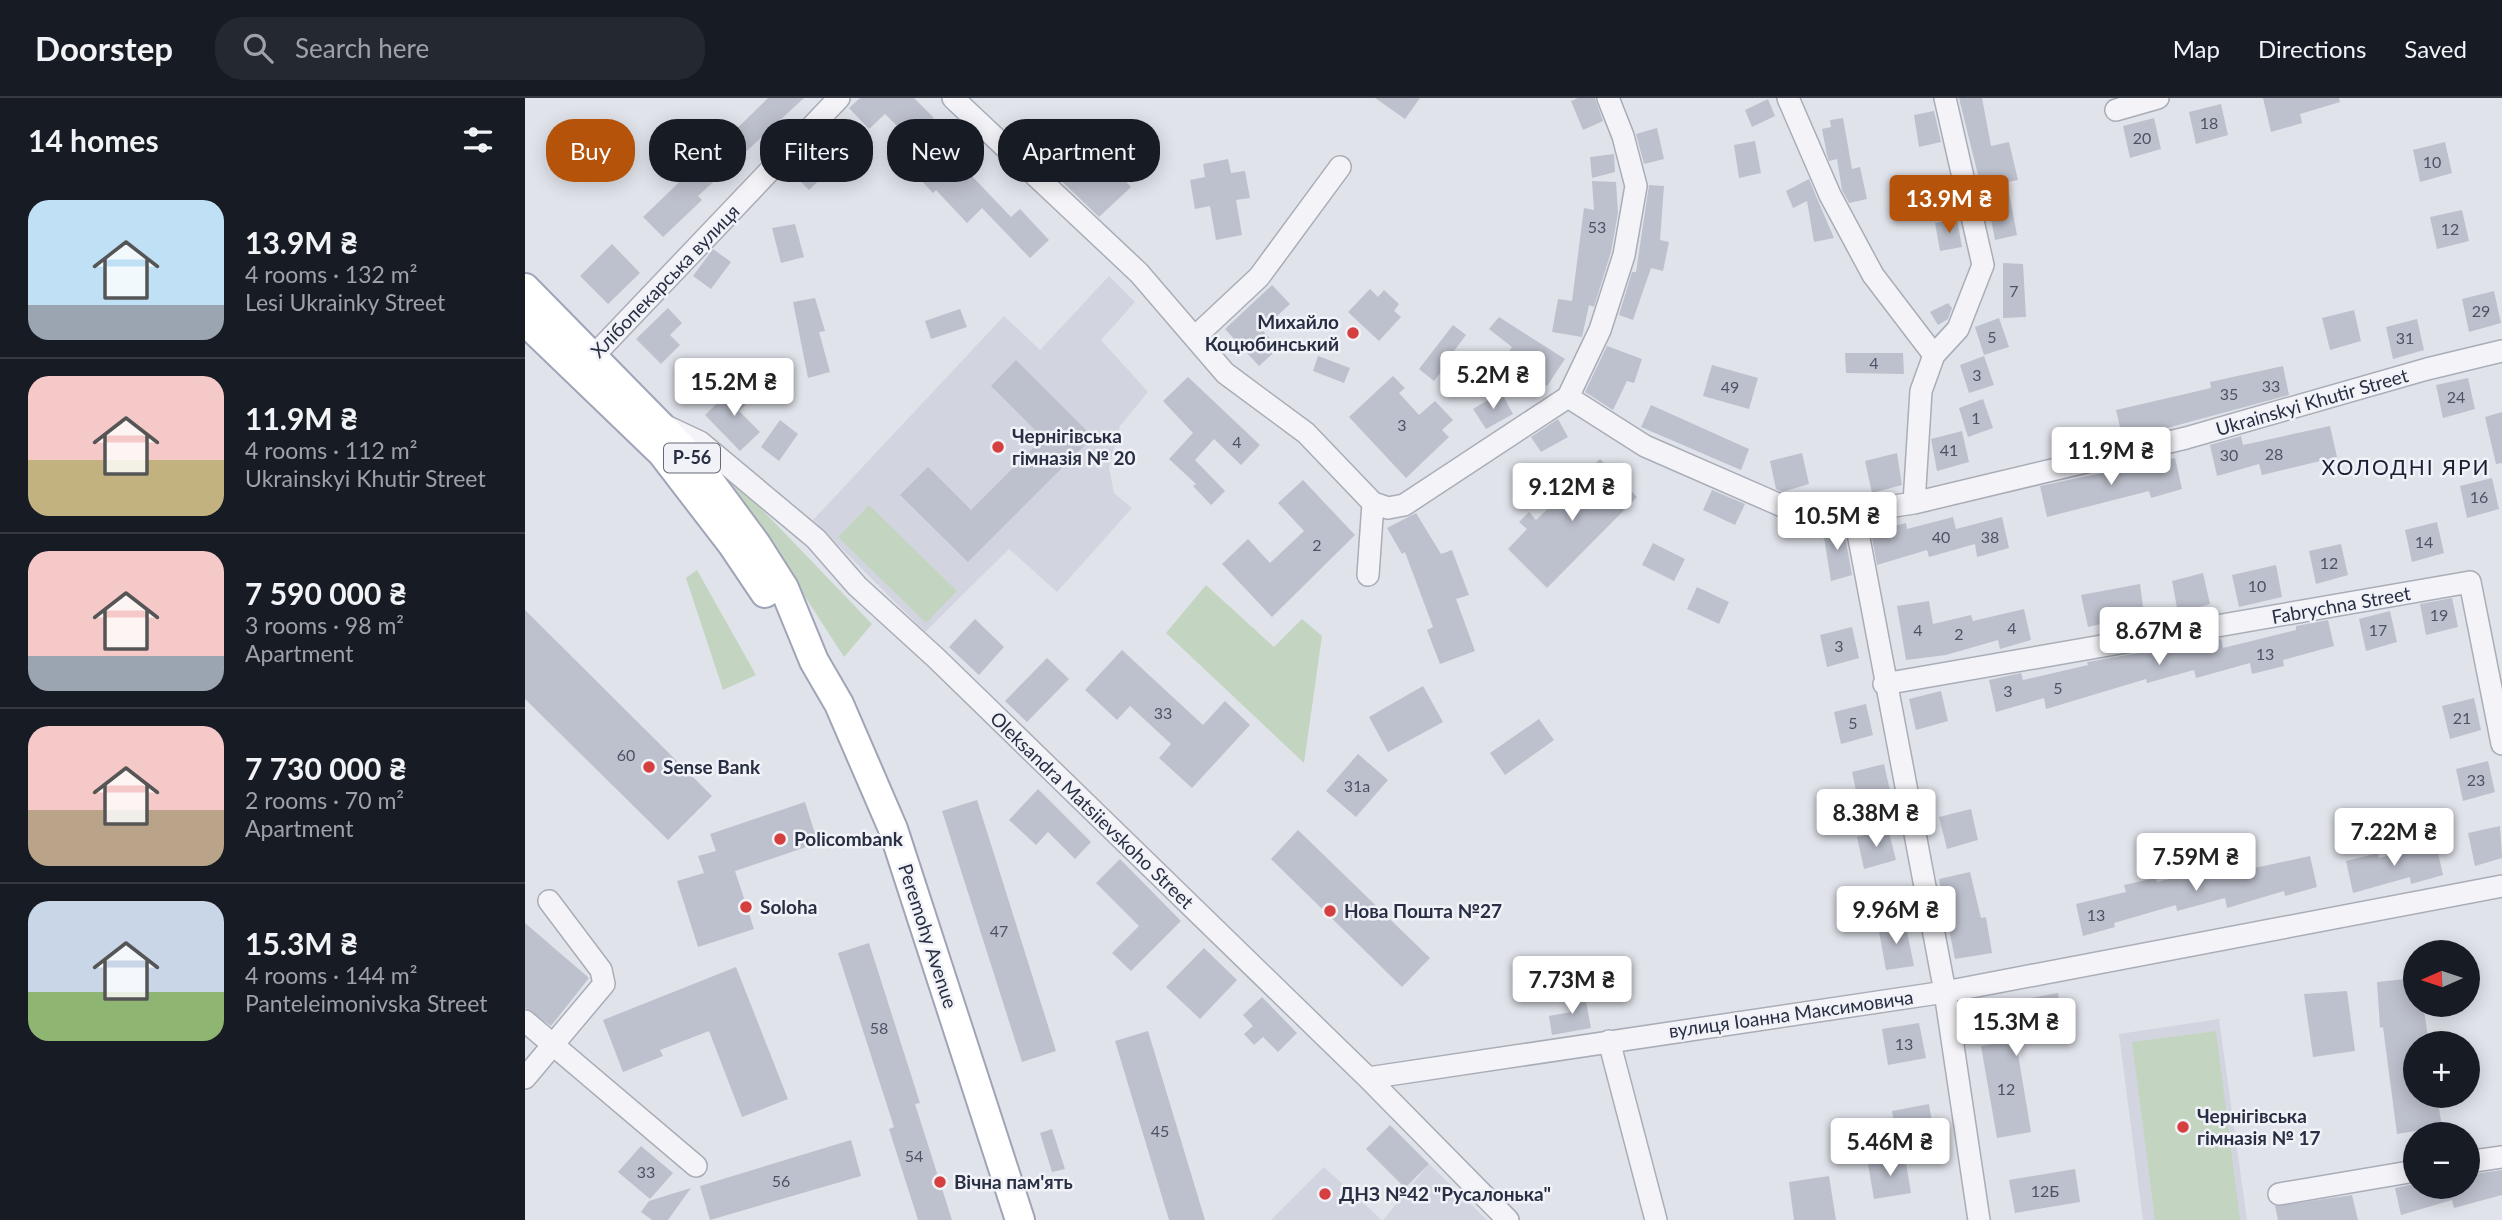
<!DOCTYPE html>
<html lang="en">
<head>
<meta charset="utf-8">
<style>
  :root { --surface:#171b24; --page:#242831; --text:#f1f3f6; --muted:#9ea1a6; --line:#363941; --accent:#b45309 }
  body { margin:0; font-family:Lato,sans-serif; background:var(--page); color:var(--text); height:100vh; display:flex; flex-direction:column; font-size:26px; white-space:nowrap }
  * { box-sizing:border-box; margin:0 }
  p { font-size:23px; color:var(--muted) }
  .icon { flex:none; width:38px; height:38px; fill:none; stroke:currentColor; stroke-width:2; stroke-linecap:round; stroke-linejoin:round }
  .map { position:relative; flex:1; overflow:hidden }
  .sheet { display:flex; flex-direction:column; background:var(--surface); width:525px }
  .sheet>* { flex:none }
  .guide { position:absolute; left:21px; top:21px; width:665px; height:63px; display:flex; gap:14px }
  .needle { width:46px; rotate:267deg }
  .controls { position:absolute; left:1878px; top:842px; display:grid; gap:14px }
  .controls a { display:grid; place-items:center; width:77px; height:77px; border-radius:50%; background:var(--surface); box-shadow:0 4px 18px #0003; font-size:35px }
  .price { position:absolute; translate:-50% -60px; padding:0 16px; border-radius:7px; background:#fff; color:#222; font-size:23px; line-height:46px; filter:drop-shadow(0 2px 4px #0008) }
  .price::after { content:''; position:absolute; left:50%; top:42px; width:21px; height:16px; margin-left:-10px; background:inherit; clip-path:polygon(0 0,100% 0,50% 100%) }
  .price.current { background:var(--accent); color:#fff }
  ul { padding:0; list-style:none }
  li { display:flex; align-items:center; gap:21px; height:175px; padding:0 28px }
  li+li { border-top:2px solid var(--line) }
  li span { display:grid; place-items:center; flex:none; width:196px; height:140px; border-radius:21px; color:#555 }
  li>.icon { margin-inline-start:auto }
  span .icon { width:84px; height:84px; fill:#fffc; stroke-width:1 }
  li b { font-size:30px }
  h2 { display:flex; justify-content:space-between; align-items:center; height:84px; padding:0 28px; font-size:30px }
  .chip { padding:0 24px; border-radius:28px; background:var(--surface); box-shadow:0 4px 18px #0003; font-size:24px; line-height:63px }
  .chip.current { background:var(--accent); color:#fff }
  header { display:flex; align-items:center; gap:42px; box-sizing:border-box; height:98px; padding:0 35px; background:var(--surface); border-bottom:2px solid var(--line) }
  header strong { font-size:33px }
  nav { display:flex; gap:38px; margin-inline-start:auto; font-size:24px }
  .search { width:490px; height:63px; background:var(--page); display:flex; align-items:center; gap:18px; box-sizing:border-box; padding:0 24px; border-radius:28px; color:var(--muted); font-size:26px }
  main { display:flex; flex:1; min-height:0 }
  .map>svg:first-child { display:block }
  .built { fill:#d2d5df }
  .green { fill:#c3d5c1 }
  .building { fill:#bdc1cd }
  .lines { fill:none; stroke-linecap:round; stroke-linejoin:round }
  .minor-casing { stroke:#a9adb8; stroke-width:24 }
  .major-casing { stroke:#9fa5b7; stroke-width:32 }
  .minor { stroke:#f4f4f8; stroke-width:21 }
  .major { stroke:#fff; stroke-width:28 }
  .poi-dot { fill:#d63f3f; stroke:#f0f2f7; stroke-width:2.5 }
  .labels { text-anchor:middle; stroke-width:5; stroke-linejoin:round; paint-order:stroke }
  .number-label { font-size:16px; fill:#4d5366 }
  .shield { fill:#f0f2f7; stroke:#646979; stroke-width:2 }
  .shield-label { font-size:18px; font-weight:bold; fill:#282e43 }
  .street-label { font-size:19px; fill:#282e43; stroke:#f0f2f7 }
  .poi-label { font-size:19px; font-weight:bold; fill:#282e43; stroke:#f0f2f7; text-anchor:start }
  .neighbourhood-label { font-size:21px; letter-spacing:2px; fill:#1a1f33; stroke:#f0f2f7 }
</style>
</head>
<body>
<header>
<strong>Doorstep</strong>
<div class="search"><svg class="icon" aria-label="search" viewBox="0 0 24 24"><circle cx="10" cy="10" r="6"/><path d="M15 15l6 6"/></svg>Search here</div>
<nav><a>Map</a><a>Directions</a><a>Saved</a></nav>
</header>
<main>
<section class="sheet">
<h2>14 homes<svg class="icon" aria-label="filters" viewBox="0 0 24 24"><path d="M4 7h16M4 17h16"/><circle cx="9" cy="7" r="2"/><circle cx="15" cy="17" r="2"/></svg></h2>
<ul>
<li><span style="background:linear-gradient(#bfe0f5 75%,#9aa5b1 0)"><svg class="icon" aria-label="home" viewBox="0 0 24 24"><path d="M3 11l9-7 9 7M6 9v11h12V9"/></svg></span><div><b>13.9M ₴</b><p>4 rooms · 132 m²</p><p>Lesi Ukrainky Street</p></div></li>
<li><span style="background:linear-gradient(#f6c9c9 60%,#c2b280 0)"><svg class="icon" aria-label="home" viewBox="0 0 24 24"><path d="M3 11l9-7 9 7M6 9v11h12V9"/></svg></span><div><b>11.9M ₴</b><p>4 rooms · 112 m²</p><p>Ukrainskyi Khutir Street</p></div></li>
<li><span style="background:linear-gradient(#f6c9c9 75%,#9aa5b1 0)"><svg class="icon" aria-label="home" viewBox="0 0 24 24"><path d="M3 11l9-7 9 7M6 9v11h12V9"/></svg></span><div><b>7 590 000 ₴</b><p>3 rooms · 98 m²</p><p>Apartment</p></div></li>
<li><span style="background:linear-gradient(#f6c9c9 60%,#b9a48a 0)"><svg class="icon" aria-label="home" viewBox="0 0 24 24"><path d="M3 11l9-7 9 7M6 9v11h12V9"/></svg></span><div><b>7 730 000 ₴</b><p>2 rooms · 70 m²</p><p>Apartment</p></div></li>
<li><span style="background:linear-gradient(#c9d6e8 65%,#8fb573 0)"><svg class="icon" aria-label="home" viewBox="0 0 24 24"><path d="M3 11l9-7 9 7M6 9v11h12V9"/></svg></span><div><b>15.3M ₴</b><p>4 rooms · 144 m²</p><p>Panteleimonivska Street</p></div></li>
</ul>
</section>
<div class="map">
<svg width="1977" height="1122" viewBox="0 0 1977 1122">
  <rect width="100%" height="100%" fill="#e0e3ea"/>
  <path class="built" d="M584,178L610,204L576,242L623,294L595,328L584,370L589,395L607,410L532,494L484,451L400,534L288,422L479,218L515,252Z
    M1694,921L1722,1122H1618L1594,936Z
    M904,1066L962,1122H858Z
    M799,1069L857,1122H746Z"/>
  <path class="green" d="M197,370L347,526L319,559Z
    M344,407L432,493L401,525L313,439Z
    M172,472L231,577L198,592L161,480Z
    M681,487L749,549L777,521L797,538L779,665L641,535Z
    M1691,933L1715,1122H1630L1607,944Z"/>
  <path class="building" d="M243,0H279L173,98L177,102L138,139L118,119L173,66L165,56L181,41L191,51Z
    M335,0H389L409,20L386,42L360,16L344,31L324,10Z
    M850,0H895L880,21Z
    M1053,0H1070L1078,23L1058,32L1046,3Z
    M1434,0H1457L1466,48L1484,44L1493,82L1482,84L1492,137L1470,142L1460,88L1456,89Z
    M1738,0H1814L1815,4L1775,16L1777,25L1746,34Z
    M1243,1L1250,18L1227,29L1220,12Z
    M1696,6L1703,37L1671,46L1664,14Z
    M1409,13L1416,44L1394,49L1389,17Z
    M1318,20L1327,71L1335,69L1342,101L1324,105L1317,92L1312,61L1304,63L1302,57L1297,31L1306,29L1305,22Z
    M1629,20L1636,51L1605,60L1598,28Z
    M514,24L559,72L576,57L606,89L574,119L495,43Z
    M1132,30L1139,61L1119,66L1111,36Z
    M306,35L325,53L284,92L265,73Z
    M1230,43L1236,75L1214,80L1209,47Z
    M1920,44L1927,75L1895,84L1888,52Z
    M421,51L486,119L495,111L524,142L505,160L457,110L442,125L411,92L408,95L393,79Z
    M1089,56L1090,74L1067,80L1065,59Z
    M703,61L706,75L720,73L725,100L711,102L717,137L691,142L685,108L670,111L665,82L680,79L678,66Z
    M1284,81L1291,98L1309,140L1289,144L1282,103L1268,110L1261,93Z
    M1067,83L1091,84L1093,115L1086,154L1069,209L1064,207L1057,239L1027,234L1033,201L1047,203L1059,110L1069,112Z
    M1124,87L1139,88L1135,142L1144,144L1138,173L1126,170L1108,222L1094,217L1107,174H1111Z
    M1937,112L1944,143L1912,151L1905,119Z
    M1432,121L1437,149L1415,153L1410,125Z
    M270,126L279,159L256,165L247,130Z
    M87,146L115,175L83,206L55,178Z
    M188,151L206,164L186,191L168,178Z
    M1478,165L1498,166L1501,219L1478,220Z
    M747,187L765,206L737,232L754,250L734,268L700,231Z
    M845,191L853,199L859,192L874,206L869,213L876,219L854,243L823,214Z
    M1969,193L1976,225L1944,234L1937,201Z
    M290,200L300,233L294,234L305,274L283,280L268,204Z
    M1423,205L1427,210L1423,221L1413,227L1405,214Z
    M143,210L157,225L145,237L155,247L136,266L111,241Z
    M435,211L442,229L406,241L400,223Z
    M1829,212L1836,243L1805,252L1797,220Z
    M974,219L1040,261L1022,288L999,273L988,290L969,278L987,249L964,231Z
    M1474,220L1484,249L1459,257L1450,229Z
    M1892,221L1899,252L1868,261L1861,229Z
    M928,227L941,237L929,253L942,264L931,278L920,269L909,283L894,271Z
    M1082,248L1117,261L1109,285L1102,283L1088,312L1060,294Z
    M1320,255H1378L1379,276L1321,275Z
    M793,258L825,270L819,285L788,273Z
    M1459,258L1469,287L1444,295L1435,267Z
    M491,262L568,339L443,464L375,397L403,369L446,412L518,340L466,288Z
    M1187,267L1233,280L1224,311L1178,298Z
    M1758,268L1764,297L1598,342L1591,312L1686,290L1685,284Z
    M868,278L880,290L874,295L894,317L910,303L928,322L917,332L924,339L881,380L824,319Z
    M663,279L735,347L716,367L689,341L670,362L700,393L686,407L668,388L671,386L644,361L668,335L638,303Z
    M1943,280L1950,311L1918,320L1911,287Z
    M212,286L226,301L214,313L235,334L215,353L180,317Z
    M976,294L988,316L961,331L948,311Z
    M1458,301L1468,330L1443,339L1434,310Z
    M1126,307L1224,351L1216,372L1116,329Z
    M1977,314V365L1971,366L1960,319Z
    M1033,321L1043,339L1016,354L1006,339Z
    M255,322L273,336L254,363L236,349Z
    M1805,328L1812,359L1737,377L1734,366L1692,378L1685,347L1716,338L1718,347Z
    M1437,333L1444,364L1412,373L1406,341Z
    M1277,355L1284,386L1257,394L1251,391L1245,363Z
    M1372,355L1377,387L1347,395L1340,363Z
    M1650,360L1657,391L1626,400L1624,393L1522,419L1515,388Z
    M1075,361L1112,399L1022,490L983,451L1002,431L994,424L1004,414L1011,422Z
    M1967,380L1974,411L1942,420L1935,388Z
    M778,382L830,437L747,519L697,466L723,441L745,465L779,433L753,405Z
    M1187,392L1220,406L1210,427L1178,412Z
    M891,415L916,456L927,452L944,497L931,501L950,553L915,566L902,532L908,529L880,454L877,456L862,430Z
    M1428,419L1431,431L1477,419L1484,450L1452,459L1450,446L1404,459L1402,452L1352,467L1346,434L1381,425L1382,431Z
    M1912,424L1919,455L1887,464L1880,432Z
    M1297,427H1318L1327,477L1306,483Z
    M1128,445L1160,461L1149,483L1117,467Z
    M1816,446L1823,477L1791,486L1784,453Z
    M1751,467L1757,499L1714,509L1707,477Z
    M1678,475L1685,506L1653,515L1647,483Z
    M1615,486L1619,516L1563,529L1556,497Z
    M1172,489L1204,504L1194,526L1162,511Z
    M1927,500L1933,529L1901,537L1895,506Z
    M1404,503L1408,526L1446,517L1448,523L1499,511L1506,542L1475,551L1473,542L1421,557L1381,562L1372,508Z
    M0,512L187,698L143,742L0,601Z
    M1865,513L1872,544L1841,553L1834,521Z
    M450,521L479,549L454,577L424,549Z
    M1803,522L1809,548L1758,562L1759,568L1727,576L1725,565L1671,580L1669,572L1622,585L1621,581L1521,611L1519,600L1471,614L1464,582L1496,575L1498,582L1563,567L1562,564L1696,541L1698,550L1771,532V528Z
    M1327,529L1334,560L1302,569L1295,537Z
    M597,552L678,627L700,603L725,627L667,690L634,660L646,646L605,608L592,622L560,592Z
    M522,560L544,581L502,624L480,603Z
    M898,588L918,624L863,654L844,619Z
    M1416,593L1423,623L1391,632L1384,601Z
    M1949,600L1956,632L1925,641L1917,608Z
    M1341,606L1348,637L1316,646L1309,614Z
    M1014,621L1029,642L980,677L965,655Z
    M833,656L863,682L831,719L801,693Z
    M1963,663L1970,694L1938,703L1931,671Z
    M1359,666L1366,697L1334,706L1327,674Z
    M513,691L566,744L550,761L523,734L511,747L484,722Z
    M452,702L531,953L497,964L417,713Z
    M280,704L293,745L210,773L229,831L173,849L152,783L179,775L173,758L191,753L185,736Z
    M1446,711L1453,742L1422,751L1414,719Z
    M1975,728L1977,760L1950,768L1943,735Z
    M1363,731L1371,762L1339,771L1332,739Z
    M773,732L905,860L877,889L746,761Z
    M1911,746L1918,777L1886,786L1885,779L1828,795L1821,763L1853,755L1854,760Z
    M1785,758L1792,789L1760,798L1759,793L1702,810L1700,800L1652,813L1651,807L1589,825L1590,829L1558,838L1551,806L1601,794L1599,787L1631,780L1632,784L1677,773L1678,781Z
    M595,761L656,823L606,873L587,855L614,828L571,785Z
    M1445,774L1456,820L1461,819L1467,855L1430,861L1414,781Z
    M1380,823L1389,868L1361,872L1353,828Z
    M0,825L64,880L26,928L0,910Z
    M344,845L395,1005L390,1006L427,1122H393L364,1031L369,1029L313,855Z
    M679,850L712,882L675,921L641,889Z
    M211,869L263,1001L217,1019L184,933L135,952L138,958L98,974L78,922Z
    M1890,880V906H1898L1904,945H1890V998H1912L1917,1029L1872,1036L1858,929L1855,930L1852,884Z
    M1059,893L1066,930L1027,937L1024,918L1046,914L1043,896Z
    M1822,893L1830,953L1788,959L1779,896Z
    M1533,895L1540,936L1491,944L1506,1034L1472,1040L1456,948L1467,946L1463,921L1485,918L1483,904Z
    M737,899L772,935L753,954L738,939L729,947L719,936L728,928L718,917Z
    M1394,925L1401,960L1363,967L1357,931Z
    M623,933L680,1122H644L590,943Z
    M1404,1006L1410,1042L1373,1048L1367,1013Z
    M865,1027L904,1066L880,1090L841,1051Z
    M527,1031L540,1071L527,1074L515,1035Z
    M326,1042L336,1078L185,1122L175,1088Z
    M116,1048L148,1075L125,1101L93,1074Z
    M1380,1059L1386,1095L1349,1101L1343,1066Z
    M1550,1071L1555,1104L1490,1115L1484,1082Z
    M1977,1072V1097L1929,1110L1927,1102L1876,1117L1870,1090L1890,1086L1942,1088V1077Z
    M1304,1078L1311,1122H1269L1264,1084Z
    M166,1090L143,1122H127L116,1114L124,1103Z
    M1827,1097L1833,1122H1753L1750,1108Z"/>
  <g class="lines">
    <g class="minor-casing">
      <path id="minor" d="M428,0L614,175L700,275L781,335L848,405L843,477
        M1263,0L1305,97L1348,177L1409,257
        M1591,12L1633,0
        M670,239L734,179L815,69
        M57,270L314,0
        M1043,299L1120,348L1271,414H1329L1389,405L1661,340L1902,271L1977,253
        M141,328L175,344L291,441L332,488L411,560L843,980L983,1122
        M848,405L863,410L879,407L1043,299L1075,232L1099,157L1111,88L1098,38L1083,0
        M1389,405L1396,293L1409,257L1433,231L1458,167L1420,0
        M1329,414L1420,894L1454,1122
        M1359,586L1945,484L1977,646
        M0,923L171,1068
        M1084,943L1131,1122
        M0,980L79,886L76,872L24,803
        M843,980L1420,894L1977,788
        M1942,1064L1977,1059
        M1754,1096L1890,1073"/>
    </g>
    <g class="major-casing">
      <path id="major" d="M0,190L169,362L231,446L259,490L289,563L314,606L368,731L495,1122
        M0,223L137,355L207,446L240,495"/>
    </g>
    <use href="#minor" class="minor"/>
    <use href="#major" class="major"/>
  </g>
  <g class="poi-dot">
    <circle cx="828" cy="235" r="7"/>
    <circle cx="473" cy="349" r="7"/>
    <circle cx="124" cy="669" r="7"/>
    <circle cx="255" cy="741" r="7"/>
    <circle cx="221" cy="809" r="7"/>
    <circle cx="805" cy="813" r="7"/>
    <circle cx="1658" cy="1029" r="7"/>
    <circle cx="415" cy="1084" r="7"/>
    <circle cx="800" cy="1096" r="7"/>
  </g>
  <g class="labels">
    <g class="number-label">
      <text x="1684" y="31">18</text>
      <text x="1617" y="46">20</text>
      <text x="1907" y="70">10</text>
      <text x="1072" y="135">53</text>
      <text x="1925" y="137">12</text>
      <text x="1489" y="199">7</text>
      <text x="1956" y="219">29</text>
      <text x="1467" y="245">5</text>
      <text x="1880" y="246">31</text>
      <text x="1349" y="271">4</text>
      <text x="1452" y="283">3</text>
      <text x="1746" y="294">33</text>
      <text x="1205" y="295">49</text>
      <text x="1704" y="302">35</text>
      <text x="1931" y="305">24</text>
      <text x="1451" y="326">1</text>
      <text x="877" y="333">3</text>
      <text x="712" y="350">4</text>
      <text x="1424" y="358">41</text>
      <text x="1749" y="362">28</text>
      <text x="1704" y="363">30</text>
      <text x="1954" y="405">16</text>
      <text x="1416" y="445">40</text>
      <text x="1465" y="445">38</text>
      <text x="1899" y="450">14</text>
      <text x="792" y="453">2</text>
      <text x="1804" y="471">12</text>
      <text x="1732" y="494">10</text>
      <text x="1914" y="523">19</text>
      <text x="1487" y="536">4</text>
      <text x="1393" y="538">4</text>
      <text x="1853" y="538">17</text>
      <text x="1434" y="542">2</text>
      <text x="1314" y="554">3</text>
      <text x="1740" y="562">13</text>
      <text x="1533" y="596">5</text>
      <text x="1483" y="599">3</text>
      <text x="638" y="621">33</text>
      <text x="1937" y="626">21</text>
      <text x="1328" y="631">5</text>
      <text x="101" y="663">60</text>
      <text x="1951" y="688">23</text>
      <text x="832" y="694">31а</text>
      <text x="1571" y="823">13</text>
      <text x="474" y="839">47</text>
      <text x="354" y="936">58</text>
      <text x="1379" y="952">13</text>
      <text x="1481" y="997">12</text>
      <text x="635" y="1039">45</text>
      <text x="389" y="1064">54</text>
      <text x="121" y="1080">33</text>
      <text x="256" y="1089">56</text>
      <text x="1520" y="1099">12Б</text>
    </g>
    <rect class="shield" x="139" y="345.5" width="56" height="29" rx="5"/>
    <g class="shield-label">
      <text x="167" y="366">Р-56</text>
    </g>
    <g class="street-label">
      <text transform="translate(140 183) rotate(-46)" y="7">Хлібопекарська вулиця</text>
      <text transform="translate(1787 304) rotate(-16)" y="7">Ukrainskyi Khutir Street</text>
      <text transform="translate(1816 507) rotate(-10)" y="7">Fabrychna Street</text>
      <text transform="translate(567 712) rotate(44)" y="7">Oleksandra Matsiievskoho Street</text>
      <text transform="translate(403 838) rotate(72)" y="7">Peremohy Avenue</text>
      <text transform="translate(1266 916) rotate(-8)" y="7">вулиця Іоанна Максимовича</text>
    </g>
    <g class="poi-label">
      <text x="814" y="231" text-anchor="end">Михайло<tspan x="814" dy="22">Коцюбинський</tspan></text>
      <text x="487" y="345">Чернігівська<tspan x="487" dy="22">гімназія № 20</tspan></text>
      <text x="138" y="676">Sense Bank</text>
      <text x="269" y="748">Policombank</text>
      <text x="235" y="816">Soloha</text>
      <text x="819" y="820">Нова Пошта №27</text>
      <text x="1672" y="1025">Чернігівська<tspan x="1672" dy="22">гімназія № 17</tspan></text>
      <text x="429" y="1091">Вічна пам'ять</text>
      <text x="814" y="1103">ДНЗ №42 "Русалонька"</text>
    </g>
    <g class="neighbourhood-label">
      <text x="1881" y="377">ХОЛОДНІ ЯРИ</text>
    </g>
  </g>
</svg>
<div class="controls">
<a><svg class="needle" viewBox="-14 -14 28 28"><path d="M0-13l5 13h-10z" fill="#e53935"/><path d="M0 13l5-13h-10z" fill="#9ea1a6"/></svg></a>
<a>+</a>
<a>−</a>
</div>
<b class="price current" style="left:1424px;top:137px">13.9M ₴</b>
<b class="price" style="left:968px;top:313px">5.2M ₴</b>
<b class="price" style="left:209px;top:320px">15.2M ₴</b>
<b class="price" style="left:1586px;top:389px">11.9M ₴</b>
<b class="price" style="left:1047px;top:425px">9.12M ₴</b>
<b class="price" style="left:1312px;top:454px">10.5M ₴</b>
<b class="price" style="left:1634px;top:569px">8.67M ₴</b>
<b class="price" style="left:1351px;top:751px">8.38M ₴</b>
<b class="price" style="left:1869px;top:770px">7.22M ₴</b>
<b class="price" style="left:1671px;top:795px">7.59M ₴</b>
<b class="price" style="left:1371px;top:848px">9.96M ₴</b>
<b class="price" style="left:1047px;top:918px">7.73M ₴</b>
<b class="price" style="left:1491px;top:960px">15.3M ₴</b>
<b class="price" style="left:1365px;top:1080px">5.46M ₴</b>
<div class="guide">
<a class="chip current">Buy</a>
<a class="chip">Rent</a>
<a class="chip">Filters</a>
<a class="chip">New</a>
<a class="chip">Apartment</a>
</div>
</div>
</main>
</body>
</html>
